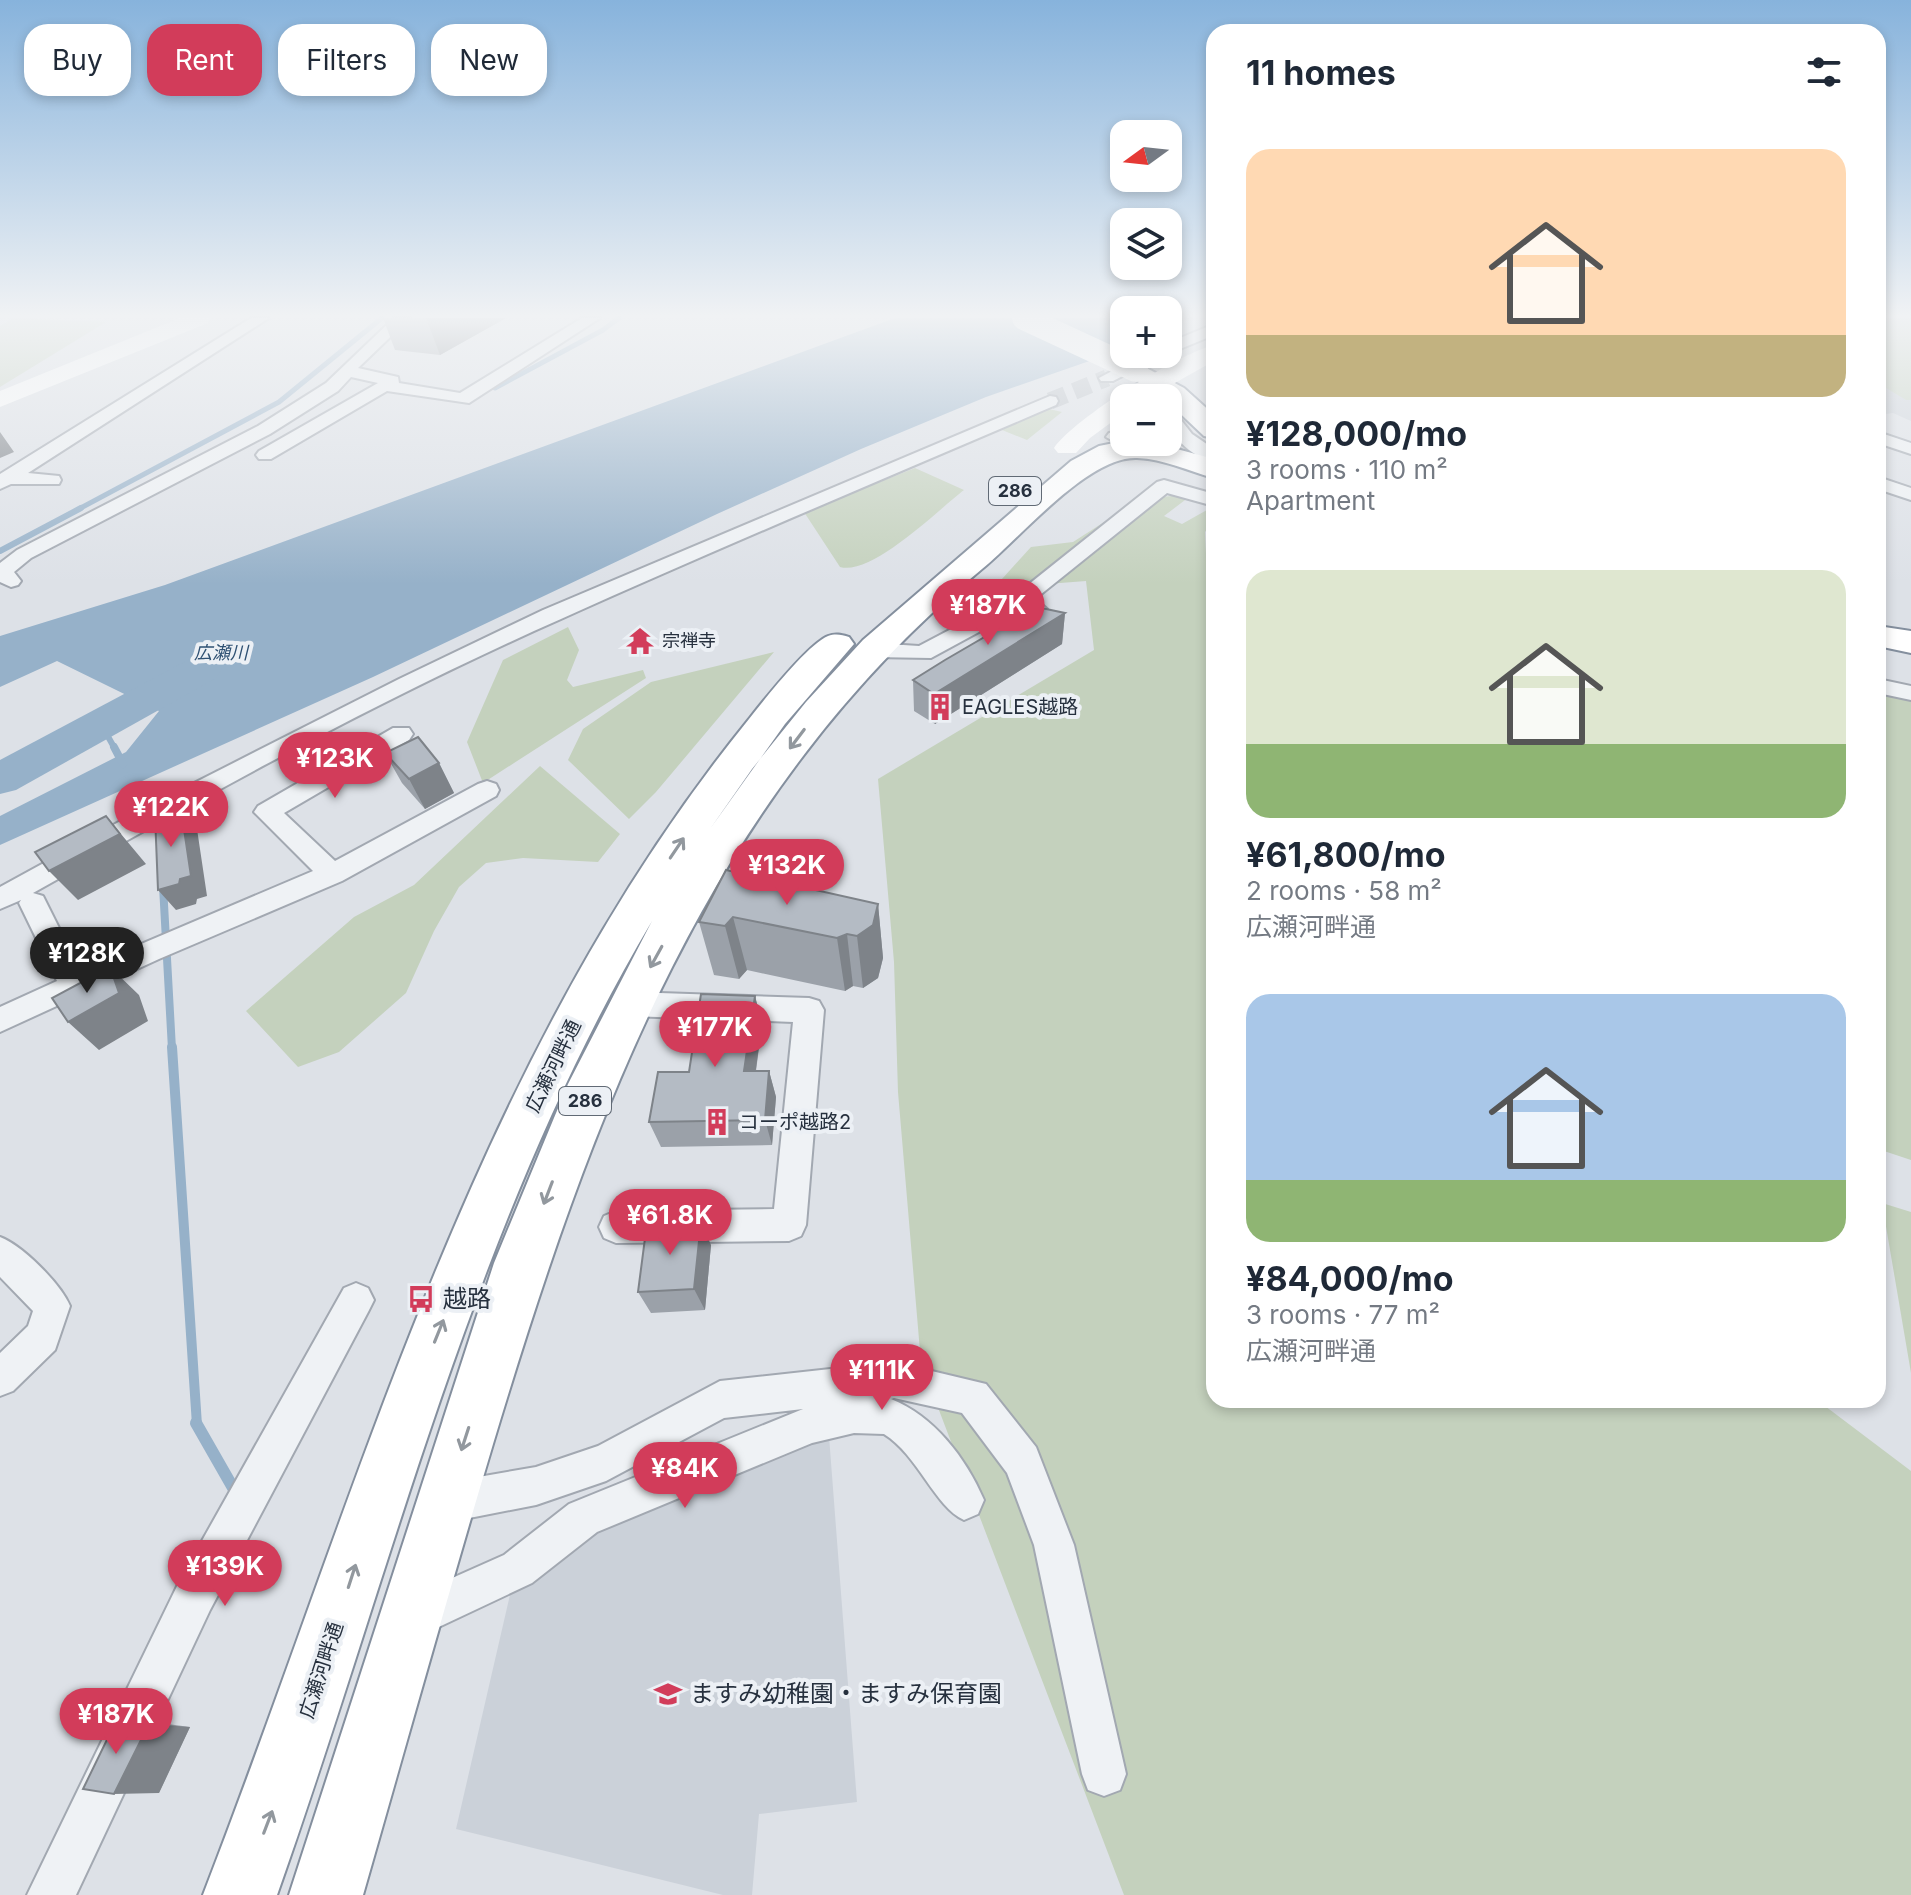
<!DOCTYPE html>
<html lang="en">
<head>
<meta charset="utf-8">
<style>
  :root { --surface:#fff; --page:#f2f2f3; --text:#1f2937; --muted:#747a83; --accent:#d23c5a }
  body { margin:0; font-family:Inter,"Noto Sans JP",sans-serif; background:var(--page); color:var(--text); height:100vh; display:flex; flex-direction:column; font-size:30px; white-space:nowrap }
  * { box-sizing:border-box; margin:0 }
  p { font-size:26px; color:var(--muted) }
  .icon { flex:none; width:44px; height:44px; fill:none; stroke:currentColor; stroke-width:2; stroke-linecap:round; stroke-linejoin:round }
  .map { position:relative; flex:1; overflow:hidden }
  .sheet { position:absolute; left:1206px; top:24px; width:680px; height:1384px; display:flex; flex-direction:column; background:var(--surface); border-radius:24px; box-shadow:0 4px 12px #0003 }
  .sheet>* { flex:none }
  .banner { position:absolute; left:24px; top:24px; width:760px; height:72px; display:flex; gap:16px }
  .needle { width:52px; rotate:255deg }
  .fabs { position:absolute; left:1110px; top:120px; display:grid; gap:16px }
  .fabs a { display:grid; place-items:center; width:72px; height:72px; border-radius:16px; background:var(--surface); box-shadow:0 4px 12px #0003; font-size:40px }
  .price { position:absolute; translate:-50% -68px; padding:0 18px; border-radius:28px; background:var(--accent); color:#fff; font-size:26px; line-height:52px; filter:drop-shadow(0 2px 4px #0008) }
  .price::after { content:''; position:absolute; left:50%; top:48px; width:24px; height:18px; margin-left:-12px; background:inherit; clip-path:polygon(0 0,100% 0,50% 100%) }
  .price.on { background:#222; color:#fff }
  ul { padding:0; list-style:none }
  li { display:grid; align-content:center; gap:16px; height:424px; padding:0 40px }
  li span { display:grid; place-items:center; height:248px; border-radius:24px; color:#555 }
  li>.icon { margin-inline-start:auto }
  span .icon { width:144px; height:144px; fill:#fffc; stroke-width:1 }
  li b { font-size:34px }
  h2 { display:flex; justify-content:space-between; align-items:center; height:96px; padding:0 40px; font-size:34px }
  .tag { padding:0 28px; border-radius:24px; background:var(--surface); box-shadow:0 4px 12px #0003; font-size:28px; line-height:72px }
  .tag.on { background:var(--accent); color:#fff }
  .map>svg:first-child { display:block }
  .built { fill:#cbd1d9 }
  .green { fill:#c4d1bd }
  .water { fill:#96b1c9 }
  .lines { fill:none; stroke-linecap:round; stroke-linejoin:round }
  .stream-far4 { stroke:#96b1c9; stroke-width:5 }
  .stream-far3 { stroke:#96b1c9; stroke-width:6 }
  .stream-far2 { stroke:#96b1c9; stroke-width:8 }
  .stream-far1 { stroke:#96b1c9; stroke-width:10 }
  .stream { stroke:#96b1c9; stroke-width:12 }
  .river { fill:#96b1c9; fill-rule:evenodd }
  .street-tunnel { stroke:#b8bec5; stroke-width:17; stroke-dasharray:17 9; stroke-linecap:butt }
  .street-casing { stroke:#a2a8b1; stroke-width:4 }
  .highway-casing { stroke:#848f9e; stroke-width:4 }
  .street { fill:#eff2f5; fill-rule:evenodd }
  .secondary { fill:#fff; fill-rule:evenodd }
  .highway { fill:#fff; fill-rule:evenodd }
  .secondary-bridge { stroke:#fff; stroke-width:24 }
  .wall { fill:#9ba1a9 }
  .shaded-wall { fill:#7e8389 }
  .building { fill:#b4bbc4; stroke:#7e8389; stroke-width:2 }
  .oneway { stroke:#92989e }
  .labels { text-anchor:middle; stroke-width:8; stroke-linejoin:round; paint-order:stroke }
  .shield { fill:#ecf0f5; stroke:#616a75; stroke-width:2 }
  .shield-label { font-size:18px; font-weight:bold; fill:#26303e }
  .far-poi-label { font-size:18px; fill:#26303e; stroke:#ecf0f5; text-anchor:start }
  .far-water-label { font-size:18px; font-style:italic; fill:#2f5173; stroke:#ecf0f5 }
  .poi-label { font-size:20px; fill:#26303e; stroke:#ecf0f5; text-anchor:start }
  .street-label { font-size:20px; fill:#26303e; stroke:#ecf0f5 }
  .near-poi-label { font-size:24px; fill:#26303e; stroke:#ecf0f5; text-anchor:start }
</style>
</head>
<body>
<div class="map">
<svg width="1911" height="1895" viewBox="0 0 1911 1895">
  <rect width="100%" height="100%" fill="#dde1e7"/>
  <path class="built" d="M1878,318H1911V421L1893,413L1878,415Z
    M829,1436L857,1802L759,1814L752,1895H723L456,1829L512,1586L581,1538Z"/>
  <path class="green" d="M13,318L106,322L0,387V326Z
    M1878,318H1911V400H1906L1878,383Z
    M1049,409L1062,412L1027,440L1002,430Z
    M915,468L964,490C938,510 872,576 840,567L804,512Z
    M1193,494L1164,516L1182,524L1214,506V520L1205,532L1206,553L1214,556V1400H1817L1911,1471V1895H1124L921,1363L898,1092L894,962L878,779L1094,650L1086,581L1047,584L1017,599L992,590L1031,547L1073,542L1140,499Z
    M568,627L579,650L567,680L573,687L643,670L646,678L483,783L467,742L503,660Z
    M774,652L656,792L629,819L568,760L583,729L651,682Z
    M1878,691L1911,698V1160L1878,1149Z
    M540,766L620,834L598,862L523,858L486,863L459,887L434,931L406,993L339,1052L298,1067L246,1011L354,917L414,885Z
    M1882,1203L1911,1212V1373Z"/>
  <path class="water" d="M895,318H1124V349L986,397L861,449L717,514L373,677L0,845V816L126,752L159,711L57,661L0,687V636L165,585Z"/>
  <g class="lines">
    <path class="stream-far4" d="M495,388L603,330L619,318
      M77,510L279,402L382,318"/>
    <path class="stream-far3" d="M0,551L81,508
      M101,724L115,749"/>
    <path class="stream-far2" d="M114,747L123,764
      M129,776L144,803
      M163,886L172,1049"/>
    <path class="stream-far1" d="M172,1047L197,1425"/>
    <path class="stream" d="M196,1423L236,1493"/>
    <path class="river" d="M202,656L216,660L222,669L216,678L16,790L0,794V760L188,660Z"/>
    <path class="street-tunnel" d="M1050,401L1107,378"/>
    <g class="street-casing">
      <path id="street" d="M251,318H269L28,473L59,476L61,480L59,484H11L0,489V474Z
        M394,318H410L358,368L398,377L399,383L460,393L582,318H600L469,403L387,391L271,459H259L256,455L259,451L378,383L351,377L338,391L270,434L31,558L14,572L21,581L18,585L11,587L0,582V563L17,550L258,426L326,383Z
        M1214,324V335L1168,354V343Z
        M1144,354H1165L1113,381H1101L1099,378Z
        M1050,396L1056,397L1058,401L1056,405C891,476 725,545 561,619C380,699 205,796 33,893L43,896L80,970L313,871L254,812L258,806L393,728H409L413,734L409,740L284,813L335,861L478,784L487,781L496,784L499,790L496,796L342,881L159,959L0,1032V1007L57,981L19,903L21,900L0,909V887L137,812L399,679L543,610Z
        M1168,410L1174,411L1192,434L1214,449V462C1189,456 1168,435 1168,410Z
        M1124,430V440L1115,442L1106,437L1109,433Z
        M1878,432L1911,443V454L1878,443Z
        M1878,477L1911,488V500L1878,489Z
        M1164,480L1214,494V506L1167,493L1035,599L1047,609L1018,630H1002L999,625L1021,609L931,658L872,657L861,650L872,643L919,646L1014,596L1157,482Z
        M1878,679L1911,686V700L1878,693Z
        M630,992L809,998L819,1001L824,1010L806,1225L801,1236L789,1241L616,1243L604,1238L599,1227L604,1216L616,1211L774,1209L793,1022L630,1016L620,1012L615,1004L620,996Z
        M0,1237C22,1245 61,1284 70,1306L55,1350L13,1391L0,1396V1353L28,1326L33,1311L0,1277Z
        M356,1283L368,1288L374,1300L368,1312L210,1610L76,1895H27L180,1580L344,1288Z
        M894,1362L986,1384L1036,1447L1074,1545L1126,1774L1120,1790L1104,1796L1088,1790L1082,1774L1034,1545L1007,1473L962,1413L894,1398L891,1399C934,1416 966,1458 984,1500L978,1514L964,1520C935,1507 918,1455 884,1434L854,1433L812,1443L597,1532L532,1583L426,1633L411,1639L396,1633L390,1618L396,1603L504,1555L569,1504L803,1409L724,1418L606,1481L536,1505L444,1523L430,1517L424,1503L430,1489L444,1483L536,1467L598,1446L720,1381Z"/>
    </g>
    <g class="highway-casing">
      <path id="highway" d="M1139,364L1184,388L1214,415V438L1204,436L1168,402V398L1130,377L1126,372L1130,367Z
        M1124,441L1162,445L1214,459V478C1188,471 1164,459 1137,458C1088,456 1020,538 982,569C707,797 593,1112 493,1444C448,1594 406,1745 363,1895H289L494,1263L568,1084L652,921C473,1222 393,1568 277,1895H203C360,1490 470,1063 749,719C764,700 808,644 828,636C836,633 842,635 849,637L854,644L785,724L710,829L752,769L806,702L863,640L1071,461L1099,446Z
        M1878,626L1911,631V653L1878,646Z"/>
    </g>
    <use href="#street" class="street"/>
    <path class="secondary" d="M180,318H211L208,323L0,407V391Z
      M1214,345V361L1148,398H1124V413L1090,438L1076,453H1058L1054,448C1075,418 1178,354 1214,345Z"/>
    <use href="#highway" class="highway"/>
    <path class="secondary-bridge" d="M1024,318L1136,370"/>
  </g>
  <path class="wall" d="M383,318H506L440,355L395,350Z
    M1065,613L1062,644L935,724L914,711L913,680Z
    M385,753L439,763L454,793L425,809L402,783Z
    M726,870L878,904L883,958L878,978L863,988L853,986L845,991L747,970L739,979L714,975L699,922Z
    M755,996L762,1024L756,1071H769L776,1097L772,1145L661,1147L649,1122L689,1072Z
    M711,1245L705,1310L651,1313L638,1292Z
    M117,1719L160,1723L190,1727L159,1793Z"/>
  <path class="shaded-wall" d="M426,318H506L440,355Z
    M0,432L14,452L0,458Z
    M1065,613L1062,644L935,724L934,694Z
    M439,763L454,793L425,809L409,779Z
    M181,809L197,829L207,896L197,899L196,904L176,910L158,890L180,879Z
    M106,816L146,864L78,900L49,871Z
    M878,904L883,958L878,978L863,988L857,936Z
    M733,917L747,970L739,979L725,926Z
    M847,934L853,986L845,991L837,938Z
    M110,967L139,995L148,1021L99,1050L68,1022Z
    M755,996L762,1024L752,1098L744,1071Z
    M769,1071L776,1097L772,1145L765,1120Z
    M701,1222L711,1245L705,1310L694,1289Z
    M149,1724L190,1727L159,1793L114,1794Z"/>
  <path class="building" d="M1018,603L1065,613L934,694L913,680L945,660L1005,625Z
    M418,737L439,763L409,779L385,753Z
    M181,809L191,876L180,879L179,884L158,890L155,815Z
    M106,816L120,834L49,871L35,852Z
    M726,870L878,904L873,925L857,936L847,934L837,938L733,917L725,926L699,922Z
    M110,967L119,993L68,1022L52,998Z
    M701,994L755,996L744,1071H769L765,1120L649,1122L658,1072H689Z
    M701,1222L694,1289L638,1292L647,1223Z
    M117,1719L149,1724L114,1794L83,1789Z"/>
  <defs><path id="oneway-shaft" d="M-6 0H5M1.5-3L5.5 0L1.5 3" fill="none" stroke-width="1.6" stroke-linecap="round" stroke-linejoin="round" transform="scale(2)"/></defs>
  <g class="oneway">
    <use href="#oneway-shaft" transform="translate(797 739) rotate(127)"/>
    <use href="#oneway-shaft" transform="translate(677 848) rotate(-56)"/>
    <use href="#oneway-shaft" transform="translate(656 957) rotate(119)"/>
    <use href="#oneway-shaft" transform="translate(548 1193) rotate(111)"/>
    <use href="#oneway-shaft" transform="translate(439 1331) rotate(-68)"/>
    <use href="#oneway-shaft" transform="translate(465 1439) rotate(108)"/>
    <use href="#oneway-shaft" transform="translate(352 1576) rotate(-72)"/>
    <use href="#oneway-shaft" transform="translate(268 1822) rotate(-69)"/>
  </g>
  <linearGradient id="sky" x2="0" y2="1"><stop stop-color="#87b3dc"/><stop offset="0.54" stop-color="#f0f2f4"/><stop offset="1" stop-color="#f0f2f4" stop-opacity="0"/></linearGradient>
  <rect width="1911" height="584" fill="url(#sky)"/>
  <defs>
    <g id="temple-bare" transform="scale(2.16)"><path d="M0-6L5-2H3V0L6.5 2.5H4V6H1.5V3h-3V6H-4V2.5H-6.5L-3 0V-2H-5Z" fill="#d23c5a" stroke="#ecf0f5" stroke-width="2.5" paint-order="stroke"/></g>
    <g id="building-bare" transform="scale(2.16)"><path d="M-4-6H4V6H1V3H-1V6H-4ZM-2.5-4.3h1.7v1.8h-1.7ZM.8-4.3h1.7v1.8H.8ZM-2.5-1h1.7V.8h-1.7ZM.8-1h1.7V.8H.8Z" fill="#d23c5a" stroke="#ecf0f5" stroke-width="2.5" paint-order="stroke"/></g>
    <g id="bus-bare" transform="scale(2.16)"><path d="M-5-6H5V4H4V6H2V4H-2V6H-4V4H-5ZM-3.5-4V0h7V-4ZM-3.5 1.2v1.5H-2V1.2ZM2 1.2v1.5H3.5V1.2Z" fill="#d23c5a" stroke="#ecf0f5" stroke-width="2.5" paint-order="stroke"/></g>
    <g id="school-bare" transform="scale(2.16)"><path d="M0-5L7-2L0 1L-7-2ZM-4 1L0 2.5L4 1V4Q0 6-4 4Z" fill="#d23c5a" stroke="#ecf0f5" stroke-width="2.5" paint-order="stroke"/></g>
  </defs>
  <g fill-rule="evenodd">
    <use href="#temple-bare" x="640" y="641"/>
    <use href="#building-bare" x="940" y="707"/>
    <use href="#building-bare" x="717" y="1122"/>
    <use href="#bus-bare" x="421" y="1299"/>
    <use href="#school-bare" x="668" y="1694"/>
  </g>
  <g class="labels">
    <g class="shield">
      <rect x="989" y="477" width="52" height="28" rx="6"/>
      <rect x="559" y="1087" width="52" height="28" rx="6"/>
    </g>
    <g class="shield-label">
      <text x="1015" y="497">286</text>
      <text x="585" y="1107">286</text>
    </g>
    <g class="far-poi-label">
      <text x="662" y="647">宗禅寺</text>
    </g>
    <g class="far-water-label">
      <text x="221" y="659">広瀬川</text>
    </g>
    <g class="poi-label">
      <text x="962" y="714">EAGLES越路</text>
      <text x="739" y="1129">コーポ越路2</text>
    </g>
    <g class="street-label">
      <text transform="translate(553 1066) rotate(-64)" y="7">広瀬河畔通</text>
      <text transform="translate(321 1670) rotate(-72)" y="7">広瀬河畔通</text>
    </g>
    <g class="near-poi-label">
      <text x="443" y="1307">越路</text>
      <text x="690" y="1702">ますみ幼稚園・ますみ保育園</text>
    </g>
  </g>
</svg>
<div class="fabs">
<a><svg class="needle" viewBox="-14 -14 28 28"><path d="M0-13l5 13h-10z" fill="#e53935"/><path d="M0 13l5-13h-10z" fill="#747a83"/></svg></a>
<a><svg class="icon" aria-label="layers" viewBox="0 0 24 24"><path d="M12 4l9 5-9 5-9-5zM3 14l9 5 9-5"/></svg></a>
<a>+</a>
<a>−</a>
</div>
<b class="price" style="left:988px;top:647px">¥187K</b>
<b class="price" style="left:335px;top:800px">¥123K</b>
<b class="price" style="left:171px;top:849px">¥122K</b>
<b class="price" style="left:787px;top:907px">¥132K</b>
<b class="price on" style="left:87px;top:995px">¥128K</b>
<b class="price" style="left:715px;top:1069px">¥177K</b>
<b class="price" style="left:670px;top:1257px">¥61.8K</b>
<b class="price" style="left:882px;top:1412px">¥111K</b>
<b class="price" style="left:685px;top:1510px">¥84K</b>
<b class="price" style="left:225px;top:1608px">¥139K</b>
<b class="price" style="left:116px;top:1756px">¥187K</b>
<div class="banner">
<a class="tag">Buy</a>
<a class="tag on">Rent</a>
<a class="tag">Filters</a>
<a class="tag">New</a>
</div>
<section class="sheet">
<h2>11 homes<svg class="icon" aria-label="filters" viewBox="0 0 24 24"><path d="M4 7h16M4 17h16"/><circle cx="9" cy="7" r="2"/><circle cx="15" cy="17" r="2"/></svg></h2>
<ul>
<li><span style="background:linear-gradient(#ffd9b3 75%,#c2b280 0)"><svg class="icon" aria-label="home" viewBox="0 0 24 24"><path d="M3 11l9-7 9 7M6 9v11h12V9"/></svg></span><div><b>¥128,000/mo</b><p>3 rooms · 110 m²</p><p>Apartment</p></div></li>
<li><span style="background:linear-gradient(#dfe7d0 70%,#8fb573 0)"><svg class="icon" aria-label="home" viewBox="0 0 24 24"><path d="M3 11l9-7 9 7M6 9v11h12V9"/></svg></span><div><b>¥61,800/mo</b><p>2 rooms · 58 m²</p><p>広瀬河畔通</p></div></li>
<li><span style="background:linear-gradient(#a9c7e8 75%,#8fb573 0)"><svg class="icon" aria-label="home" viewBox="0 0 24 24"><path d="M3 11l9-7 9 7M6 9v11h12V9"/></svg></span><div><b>¥84,000/mo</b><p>3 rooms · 77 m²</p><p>広瀬河畔通</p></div></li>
</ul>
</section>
</div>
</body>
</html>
